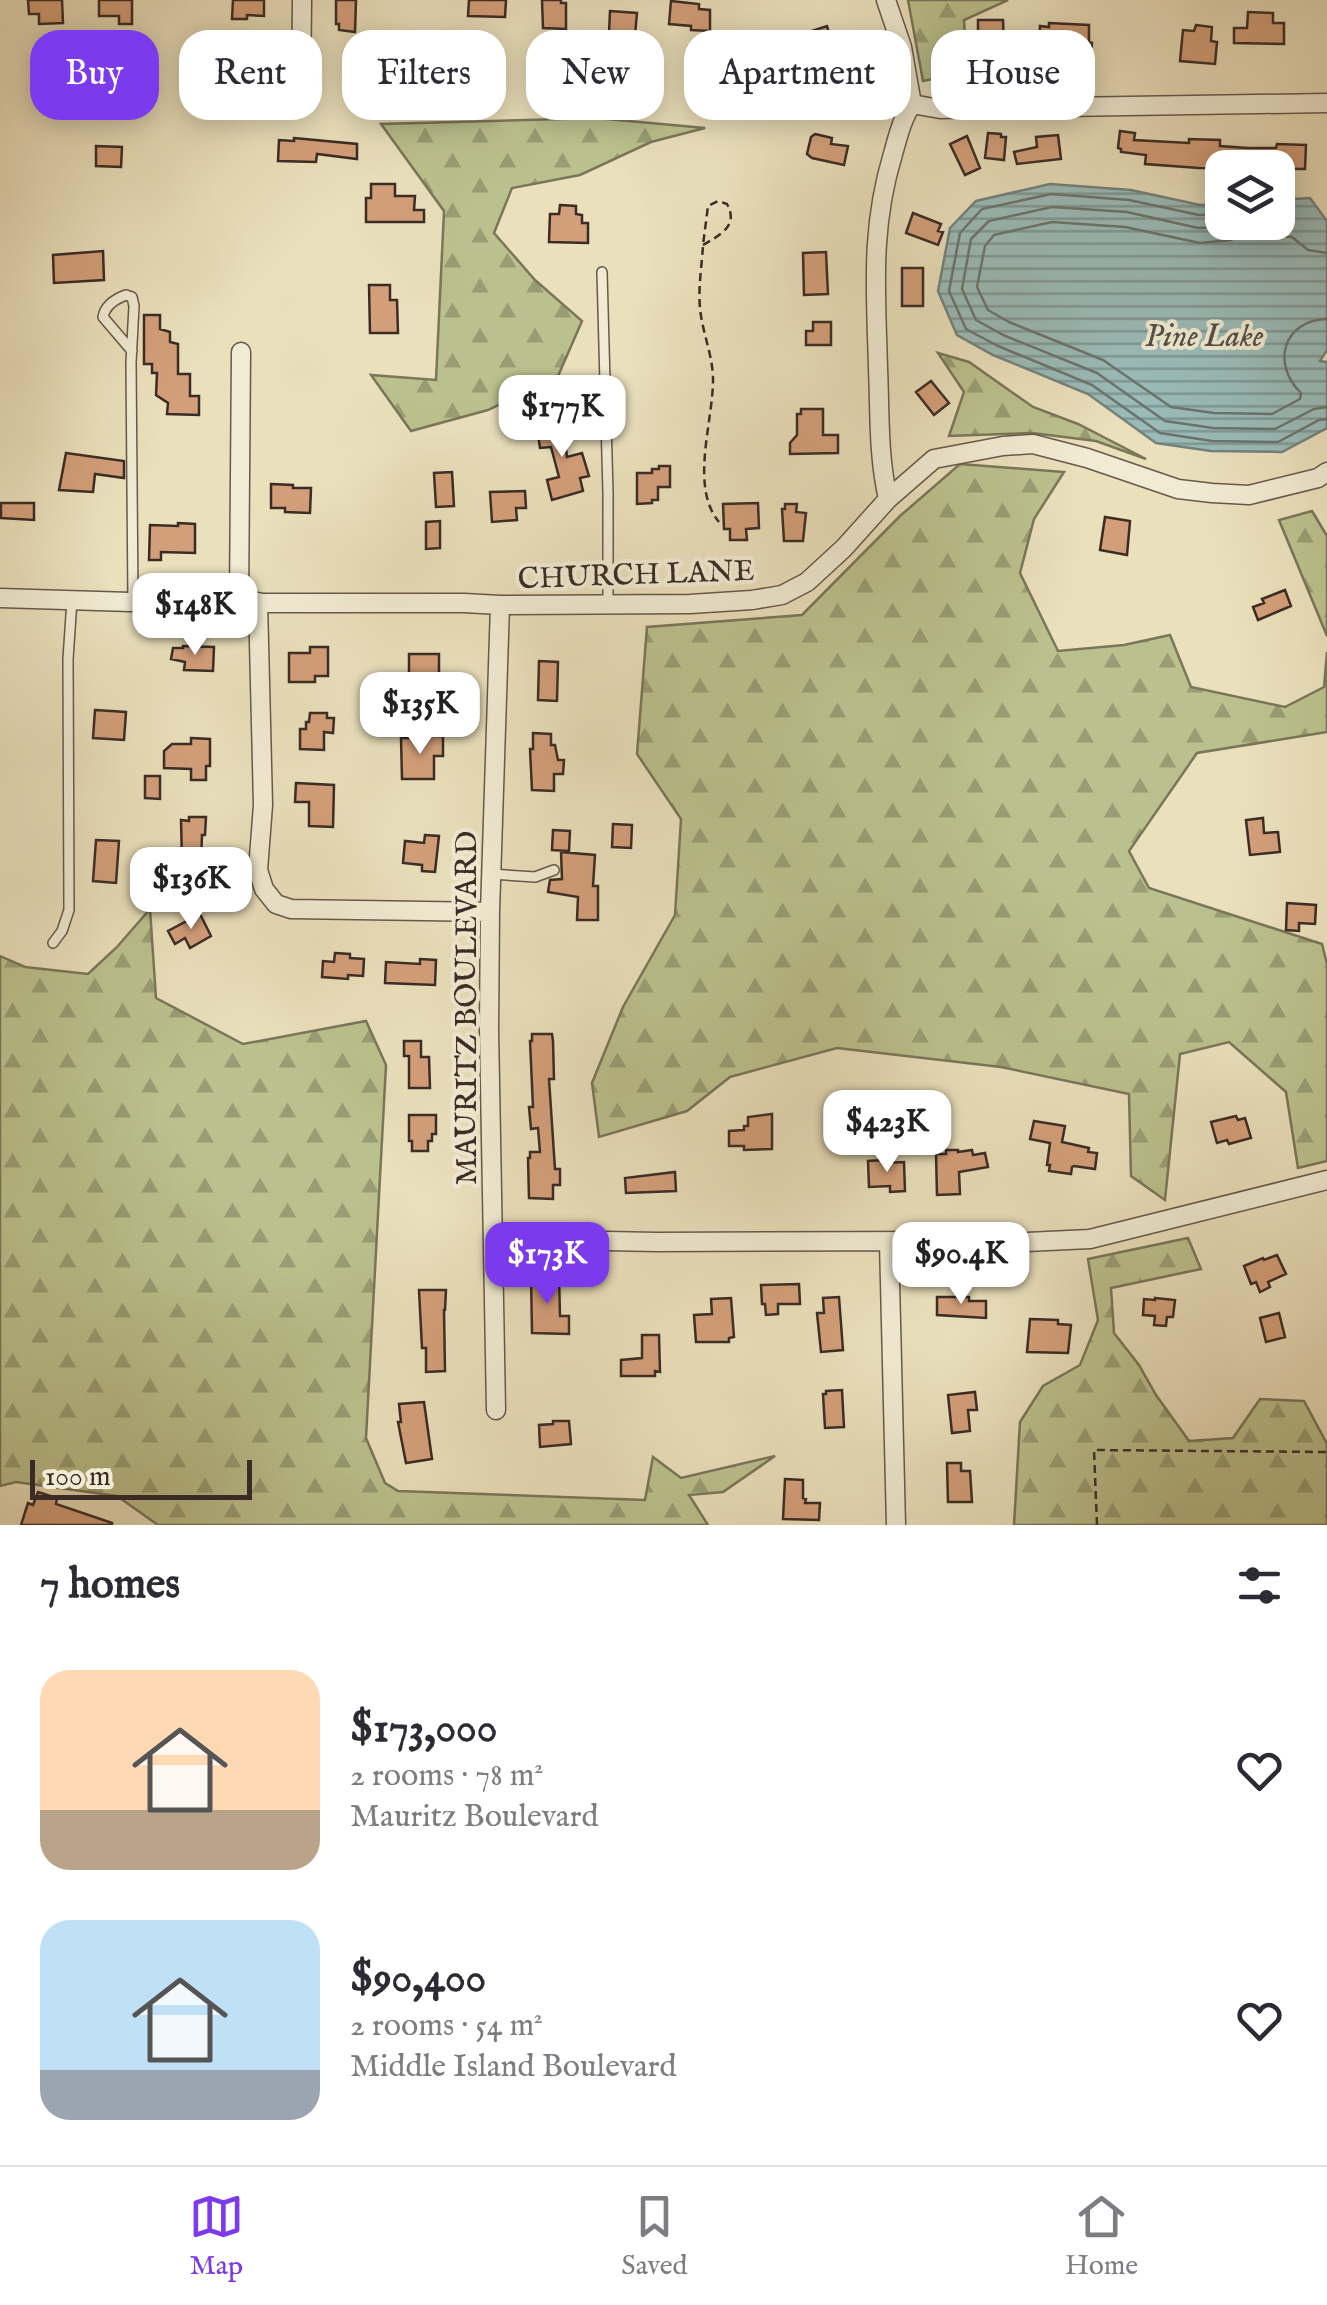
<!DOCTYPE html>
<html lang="en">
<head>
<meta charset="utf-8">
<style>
  :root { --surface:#fff; --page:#f7f7f7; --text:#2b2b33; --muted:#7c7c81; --line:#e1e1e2; --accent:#7c3aed }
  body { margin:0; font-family:"IM FELL English",serif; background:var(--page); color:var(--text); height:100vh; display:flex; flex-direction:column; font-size:38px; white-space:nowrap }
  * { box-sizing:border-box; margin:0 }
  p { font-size:32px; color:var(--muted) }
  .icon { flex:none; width:55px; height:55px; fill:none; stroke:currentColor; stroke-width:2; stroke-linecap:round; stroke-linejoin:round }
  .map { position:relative; height:1525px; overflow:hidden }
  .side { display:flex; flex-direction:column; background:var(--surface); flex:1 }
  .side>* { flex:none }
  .hud { position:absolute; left:30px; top:30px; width:1268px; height:90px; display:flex; gap:20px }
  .buttons { position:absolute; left:1205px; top:150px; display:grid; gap:20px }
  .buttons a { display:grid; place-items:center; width:90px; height:90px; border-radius:20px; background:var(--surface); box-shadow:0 5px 25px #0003; font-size:50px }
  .scale { position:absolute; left:30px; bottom:25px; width:222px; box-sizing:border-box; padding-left:10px; border:5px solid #3a2c25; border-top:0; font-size:28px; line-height:35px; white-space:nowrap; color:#3a2c25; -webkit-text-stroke:8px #f1ebd3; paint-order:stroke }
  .price { position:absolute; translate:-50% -85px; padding:0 22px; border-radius:20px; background:#fff; color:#222; font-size:32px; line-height:65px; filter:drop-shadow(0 2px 5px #0008) }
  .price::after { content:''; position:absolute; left:50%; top:60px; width:30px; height:22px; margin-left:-15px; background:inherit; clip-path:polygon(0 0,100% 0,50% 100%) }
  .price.active { background:var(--accent); color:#fff }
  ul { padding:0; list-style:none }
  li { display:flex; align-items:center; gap:30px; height:250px; padding:0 40px }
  li span { display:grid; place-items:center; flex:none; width:280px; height:200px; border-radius:30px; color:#555 }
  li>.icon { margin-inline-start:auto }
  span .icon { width:120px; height:120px; fill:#fffc; stroke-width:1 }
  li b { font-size:42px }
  h2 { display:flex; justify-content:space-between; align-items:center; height:120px; padding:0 40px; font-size:42px }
  .tag { padding:0 35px; border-radius:30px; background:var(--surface); box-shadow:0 5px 25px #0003; font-size:35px; line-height:90px }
  .tag.active { background:var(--accent); color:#fff }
  .tab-bar { display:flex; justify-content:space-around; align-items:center; height:140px; border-top:2px solid var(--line); background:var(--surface); font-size:28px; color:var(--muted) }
  .tab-bar a { display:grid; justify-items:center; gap:5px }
  .tab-bar .active { color:var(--accent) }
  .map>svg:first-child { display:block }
  .forest { fill:url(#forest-firs); stroke:#7a765a; stroke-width:2.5 }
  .water { fill:url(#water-rules); stroke:#74827d; stroke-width:2.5 }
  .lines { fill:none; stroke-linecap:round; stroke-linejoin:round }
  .shore { stroke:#6a746e; stroke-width:2.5 }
  .building { fill:#d39f7a; stroke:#3a2c25; stroke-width:2.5 }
  .lane-casing { stroke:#66594b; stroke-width:12 }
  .street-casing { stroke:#66594b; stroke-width:21 }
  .path { stroke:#3a2c25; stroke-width:2.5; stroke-dasharray:8 5; stroke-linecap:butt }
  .lane { stroke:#f1ebd3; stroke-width:9 }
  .street { stroke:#f1ebd3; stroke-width:18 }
  .labels { text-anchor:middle; stroke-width:8; stroke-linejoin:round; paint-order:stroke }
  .street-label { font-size:30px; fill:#3a2c25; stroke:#f1ebd3 }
  .water-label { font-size:32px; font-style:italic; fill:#52504a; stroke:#f1ebd3 }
</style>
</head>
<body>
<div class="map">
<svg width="1327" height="1525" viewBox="0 0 1327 1525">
  <defs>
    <pattern id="forest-firs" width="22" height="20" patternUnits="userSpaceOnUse" patternTransform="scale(2.5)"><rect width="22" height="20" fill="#bbc18e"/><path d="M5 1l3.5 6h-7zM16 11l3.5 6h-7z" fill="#999d74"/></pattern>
    <pattern id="water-rules" width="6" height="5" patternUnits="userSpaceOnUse" patternTransform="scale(2.5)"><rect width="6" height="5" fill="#9abbb8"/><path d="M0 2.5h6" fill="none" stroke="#7f9895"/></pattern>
  </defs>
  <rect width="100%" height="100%" fill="#eae0bc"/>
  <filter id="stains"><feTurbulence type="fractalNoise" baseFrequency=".002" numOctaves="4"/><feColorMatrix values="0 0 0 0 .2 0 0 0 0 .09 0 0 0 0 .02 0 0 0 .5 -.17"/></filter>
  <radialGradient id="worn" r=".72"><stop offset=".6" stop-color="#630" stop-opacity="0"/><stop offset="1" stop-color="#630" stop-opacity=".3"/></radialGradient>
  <path class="forest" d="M908,0H1008L964,20L967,72L923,81Z
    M596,118L705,128L651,142L580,175L512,188L494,233L535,280L582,321L558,376L488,410L411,431L371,375L436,380L444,211L381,124Z
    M938,353L969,362L1033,407L1078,424L1146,459L1096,441L1032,433L949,436L964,392Z
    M960,464L1064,472L1034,519L1020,573L1058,651L1124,645L1170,635L1191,687L1285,707L1324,687L1327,652V732L1197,753L1129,851L1149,888L1322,944L1327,964V1161L1298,1168L1286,1092L1229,1042L1180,1054L1165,1200L1131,1176L1129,1094L1001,1067L837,1048L730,1077L687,1111L599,1137L592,1083L623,1007L675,915L681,819L637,754L647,627L802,615L900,516Z
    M1312,511L1327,536V636L1279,520Z
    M150,909L156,998L243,1044L366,1021L386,1065L366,1438L385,1483L398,1491L645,1500L653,1457L681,1478L775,1456L723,1492L689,1495L708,1525H158L117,1496L16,1482L0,1486V956L25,967L88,974L117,947Z
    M1188,1238L1201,1269L1111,1288L1114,1333L1139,1365L1156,1395L1189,1441L1233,1438L1260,1399L1304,1401L1327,1444V1525H1014L1020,1422L1043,1386L1080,1365L1098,1320L1088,1259Z"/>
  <path class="water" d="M1050,184L1131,190L1200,205L1222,204V222H1278V200L1310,198L1327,221V350L1320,361L1327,362V428L1282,452L1211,451L1156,443L1088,394L993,355L957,335L938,291L950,228L976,201Z"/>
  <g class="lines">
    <path class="shore" d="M1222,214L1199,215L1129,200L1051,194L982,209L960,233L949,291L966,329L998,346L1092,385L1160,433L1212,441L1278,442L1319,420L1327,419
      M1234,222L1222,227L1198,228L1127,212L1052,207L989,221L971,239L962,289L976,320L1003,335L1097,373L1165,421L1213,428L1275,429L1314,409L1327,407
      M1327,253L1308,250L1292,237L1270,236L1253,228L1231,240L1200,243L1125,227L1052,222L994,235L985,246L977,287L988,310L1009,322L1103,360L1171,407L1214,413L1272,414L1300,399L1301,393C1271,364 1283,320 1327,319"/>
  </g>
  <path class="building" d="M28,0H62L63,23L39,24V14H29Z
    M99,0H132V24H119V16H99Z
    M233,0H264V16L247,15V19H232Z
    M336,0H356L355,32L339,30V24H336Z
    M469,0H506L505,17L468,16Z
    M542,0H561V3H566V29L543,28Z
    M671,1L699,4V9L710,10V31L691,30V26L669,24Z
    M610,11L637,13L635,35L609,33Z
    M1248,12L1273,13V23H1284V44L1234,43V28H1247Z
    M978,20H1003L1004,47H984L983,42H978Z
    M1049,23L1089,25V42L1092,43L1091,55L1063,53V48L1039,47L1040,26L1049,27Z
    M1196,25L1212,27L1211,41L1217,42L1215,64L1180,61L1183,30L1194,31Z
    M827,26L830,37L827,38L831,51H829L831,59L828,60L830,67L813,72L805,44L796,46L793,37Z
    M1120,131L1135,133L1134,140L1189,143V139L1220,140V146L1248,148H1276L1277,144L1306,145L1305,169L1199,168L1145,164L1146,155L1121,152V149L1118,148Z
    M988,133L1001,134V137H1006L1004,160L985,158Z
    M815,134L832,138L831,144L848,146L844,165L812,158L807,154L811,137Z
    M1058,135L1061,159L1017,164L1014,152L1037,147L1036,137Z
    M967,136L980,168L965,175L950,144Z
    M294,138L357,144V159L317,154L316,162L278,161L279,140L294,141Z
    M96,146L122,147L121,167L96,166Z
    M371,184H395V196H415L414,210H424V222H366V198H371Z
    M560,205L576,206V214L582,215V223H588V243L549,242L550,214H559Z
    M913,213L941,224L938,231L943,232L938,245L906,233Z
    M103,251L104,280L54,283L53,255Z
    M826,252L828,294L804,295L803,253Z
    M902,268H923V306H902Z
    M369,285H390V300H397L398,333H370Z
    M144,315H160V329L170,332V342L178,344V374H190V396H199V415L167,414L168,403L156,395L157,373H152V364H144Z
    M813,322H831V345H806V331H813Z
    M931,381L949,403L934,415L916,392Z
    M801,409H823V435H838V453L790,454V443L797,435V414H801Z
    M562,418L567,457L582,453L589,476L580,478L583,491L552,500L547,480L559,477L551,447L540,448L536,421Z
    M66,453L124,461V478L95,474L93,492L59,490Z
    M659,466H670V487H658V500H652V503L637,504V473H652V469H659Z
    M452,472L454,506L436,507L434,473Z
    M271,484L293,485V488H311L310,513L285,512V508H271Z
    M525,491L526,508H516L517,520L492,522L490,492Z
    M1,503H34V520L1,518Z
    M758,503L759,528L746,529L747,540H730V529H724L723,504Z
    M785,504H797L796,512L806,513L803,541H784L782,509H785Z
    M1105,517L1130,521L1127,555L1100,550Z
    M440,521V548L426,549V522Z
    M178,523L195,524V553L161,552V560H149L150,525L178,526Z
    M1285,590L1291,606L1258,620L1253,607L1264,603L1262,599Z
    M183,646L214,647L213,671L184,670L185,662L171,659L173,648H183Z
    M310,647H328V676H315V682H289V653H310Z
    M409,654H439V698H425L424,675H409Z
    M539,661L558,662L557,701L538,700Z
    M95,710L126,712L124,740L93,738Z
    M310,713H327V718H334L333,733L324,732V750L300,749V729H306V722H309Z
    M533,733L551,734V745H555L558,760H564L563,774H554V791L532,790L530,749H533Z
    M420,736H443V756H434V779H402L401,738H420Z
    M191,738L210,739V766H206V780H191V769L164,768V751L172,744H191Z
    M145,776H160V799L145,798Z
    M296,783L334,785L333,827L309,826V802H295Z
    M189,817H206L205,835H202L201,863H182L181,820L189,821Z
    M1263,818L1264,833L1278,832L1280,852L1250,855L1246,820Z
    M613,824L632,825L631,848L612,847Z
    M553,830L570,831L569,851L552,850Z
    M425,835L439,836L435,872L422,871V865L403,863L405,841L424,843Z
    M96,840L119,841L116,883L93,881Z
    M561,852L595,855L593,886H598V920H577L578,897L548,892L550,880L562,879Z
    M1287,903L1316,905L1315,924L1299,923V931L1286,930Z
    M200,914L211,936L190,948L185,938L175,944L168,931Z
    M335,953L350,954V958L364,959L363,976L348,975V979L322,977L323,961L334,962Z
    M420,959L436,960L435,985L385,983L386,962L420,964Z
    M532,1034H552L553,1041L554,1079H549L555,1169H560V1185H553V1199L529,1198L528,1158H530V1152H540L538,1128L531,1129L529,1107H533L530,1041H532Z
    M404,1041H421V1057H429L430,1088H409V1056H404Z
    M772,1114V1149L744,1150V1146H729V1131L744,1130V1126H748V1117Z
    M409,1115H436V1134H432V1141H428V1151H412V1141H409Z
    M1236,1116L1238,1120L1245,1118L1251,1138L1229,1144L1227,1140L1217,1143L1211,1122Z
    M1034,1121L1065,1126L1062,1142L1089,1148L1088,1152L1097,1153L1095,1169L1074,1166L1072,1167L1071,1174L1049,1171L1050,1165H1047L1050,1143L1030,1139Z
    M946,1150H958V1152L972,1150L973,1155L985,1153L988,1167L959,1172L960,1194L937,1195L936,1154H946Z
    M883,1160V1163L904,1162L905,1191L890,1192V1186L869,1187L868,1161Z
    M675,1172L676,1191L626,1193L625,1178Z
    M1277,1255L1286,1274L1268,1282L1270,1287L1260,1292L1256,1282L1251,1284L1244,1266L1263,1258L1264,1260Z
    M531,1277H559L560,1316H569V1334L532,1333Z
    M799,1284L800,1304H778V1314L766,1315L765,1304H762L761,1285Z
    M419,1290H446L445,1310H444L445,1371L426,1372V1348H422Z
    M839,1297L843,1350L821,1352L817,1313H824L823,1298Z
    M937,1297H969V1301H986V1318L937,1315Z
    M731,1298L734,1337L729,1338V1342H696L694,1315L712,1314L711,1299Z
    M1155,1298L1175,1300L1173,1317H1167L1166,1326L1154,1325L1155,1316L1143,1315L1144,1299L1155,1300Z
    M1279,1313L1285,1337L1266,1342L1260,1318Z
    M1030,1319L1058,1320V1324L1071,1325L1068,1353L1027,1352Z
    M642,1335H659L660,1372L655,1371V1376H621V1360L642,1358Z
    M842,1390L844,1427L825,1428L823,1394H826V1391Z
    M975,1392L977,1410H968L970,1431L952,1433L948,1395Z
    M424,1402L432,1459L406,1463L398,1422H401L399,1404Z
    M553,1421H569L571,1444L540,1447L539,1425L553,1424Z
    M947,1463H961V1471H970L972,1502H948Z
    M785,1479L803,1480V1498L806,1499L805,1503H820L819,1520L783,1519Z
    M38,1492L57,1498L56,1504L112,1523V1525H21L28,1503L33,1505Z"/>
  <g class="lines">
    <g class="lane-casing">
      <path id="lane" d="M602,272L608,493V604
        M132,351L103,317C105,306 115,299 126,295L132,297L134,306L131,362L133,602
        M491,874L535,877L554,870
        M53,943L62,931L69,910L68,659L72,600"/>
    </g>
    <g class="street-casing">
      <path id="street" d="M886,0L902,47L912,104
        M301,98L302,0
        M912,104L940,109L1327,103
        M888,499C878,455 880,413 878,368C876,292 870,229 893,154C898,136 902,119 912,104
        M0,598L163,603H464L500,605L690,604L752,600L782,595L807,582L844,548L888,499L934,459L1003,446L1033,444L1087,458L1178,489L1212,493L1249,495L1318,478L1327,472
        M239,601L241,352
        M258,602L263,805L258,870L264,889L276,904L291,909L490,912
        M495,1242L555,1240L657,1242L930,1241L985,1244L1090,1239L1327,1180
        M889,1242L896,1525
        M496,1410L489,1029L490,912L500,605"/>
    </g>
    <path class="path" d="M703,245C720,235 739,226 727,204L718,201L708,206L703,245C702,265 698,287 700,308C702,331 712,353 713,377C714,420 689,486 719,522
      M1097,1525L1094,1450L1327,1452"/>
    <use href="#lane" class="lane"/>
    <use href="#street" class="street"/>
  </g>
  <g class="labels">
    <g class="street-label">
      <text transform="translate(636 574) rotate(-2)" y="10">CHURCH LANE</text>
      <text transform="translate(466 1008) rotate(-90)" y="10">MAURITZ BOULEVARD</text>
    </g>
    <g class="water-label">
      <text x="1204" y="346">Pine Lake</text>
    </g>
  </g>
  <rect width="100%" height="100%" filter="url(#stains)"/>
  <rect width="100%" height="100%" fill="url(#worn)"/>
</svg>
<div class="buttons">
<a><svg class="icon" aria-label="layers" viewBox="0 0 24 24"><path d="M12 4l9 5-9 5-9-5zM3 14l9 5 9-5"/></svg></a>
</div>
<div class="scale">100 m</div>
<b class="price" style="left:562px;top:460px">$177K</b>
<b class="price" style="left:195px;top:658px">$148K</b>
<b class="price" style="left:420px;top:757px">$135K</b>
<b class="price" style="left:191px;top:932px">$136K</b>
<b class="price" style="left:887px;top:1175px">$423K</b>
<b class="price active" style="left:547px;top:1307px">$173K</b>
<b class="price" style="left:961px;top:1307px">$90.4K</b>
<div class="hud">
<a class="tag active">Buy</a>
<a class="tag">Rent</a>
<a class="tag">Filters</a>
<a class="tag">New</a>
<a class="tag">Apartment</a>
<a class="tag">House</a>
</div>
</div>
<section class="side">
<h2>7 homes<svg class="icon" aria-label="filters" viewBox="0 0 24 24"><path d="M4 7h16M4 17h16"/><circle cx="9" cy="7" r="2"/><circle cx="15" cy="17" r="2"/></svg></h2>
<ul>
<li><span style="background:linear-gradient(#ffd9b3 70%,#b9a48a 0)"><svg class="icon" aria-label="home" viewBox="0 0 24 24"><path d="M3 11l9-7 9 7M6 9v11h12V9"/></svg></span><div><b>$173,000</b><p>2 rooms · 78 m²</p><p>Mauritz Boulevard</p></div><svg class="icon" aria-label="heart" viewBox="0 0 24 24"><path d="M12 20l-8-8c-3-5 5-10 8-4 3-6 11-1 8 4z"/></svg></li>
<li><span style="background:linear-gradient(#bfe0f5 75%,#9aa5b1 0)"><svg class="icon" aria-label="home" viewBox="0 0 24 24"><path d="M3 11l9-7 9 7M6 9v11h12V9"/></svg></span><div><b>$90,400</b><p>2 rooms · 54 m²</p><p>Middle Island Boulevard</p></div><svg class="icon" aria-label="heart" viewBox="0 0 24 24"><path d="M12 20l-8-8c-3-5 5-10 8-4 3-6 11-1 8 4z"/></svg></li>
</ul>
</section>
<nav class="tab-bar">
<a class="active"><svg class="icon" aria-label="map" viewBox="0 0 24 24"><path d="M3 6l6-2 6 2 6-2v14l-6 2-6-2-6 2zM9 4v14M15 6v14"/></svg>Map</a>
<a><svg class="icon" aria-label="saved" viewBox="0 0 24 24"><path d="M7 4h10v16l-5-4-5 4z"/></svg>Saved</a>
<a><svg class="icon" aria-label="home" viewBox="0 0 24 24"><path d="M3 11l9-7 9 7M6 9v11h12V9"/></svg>Home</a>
</nav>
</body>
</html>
